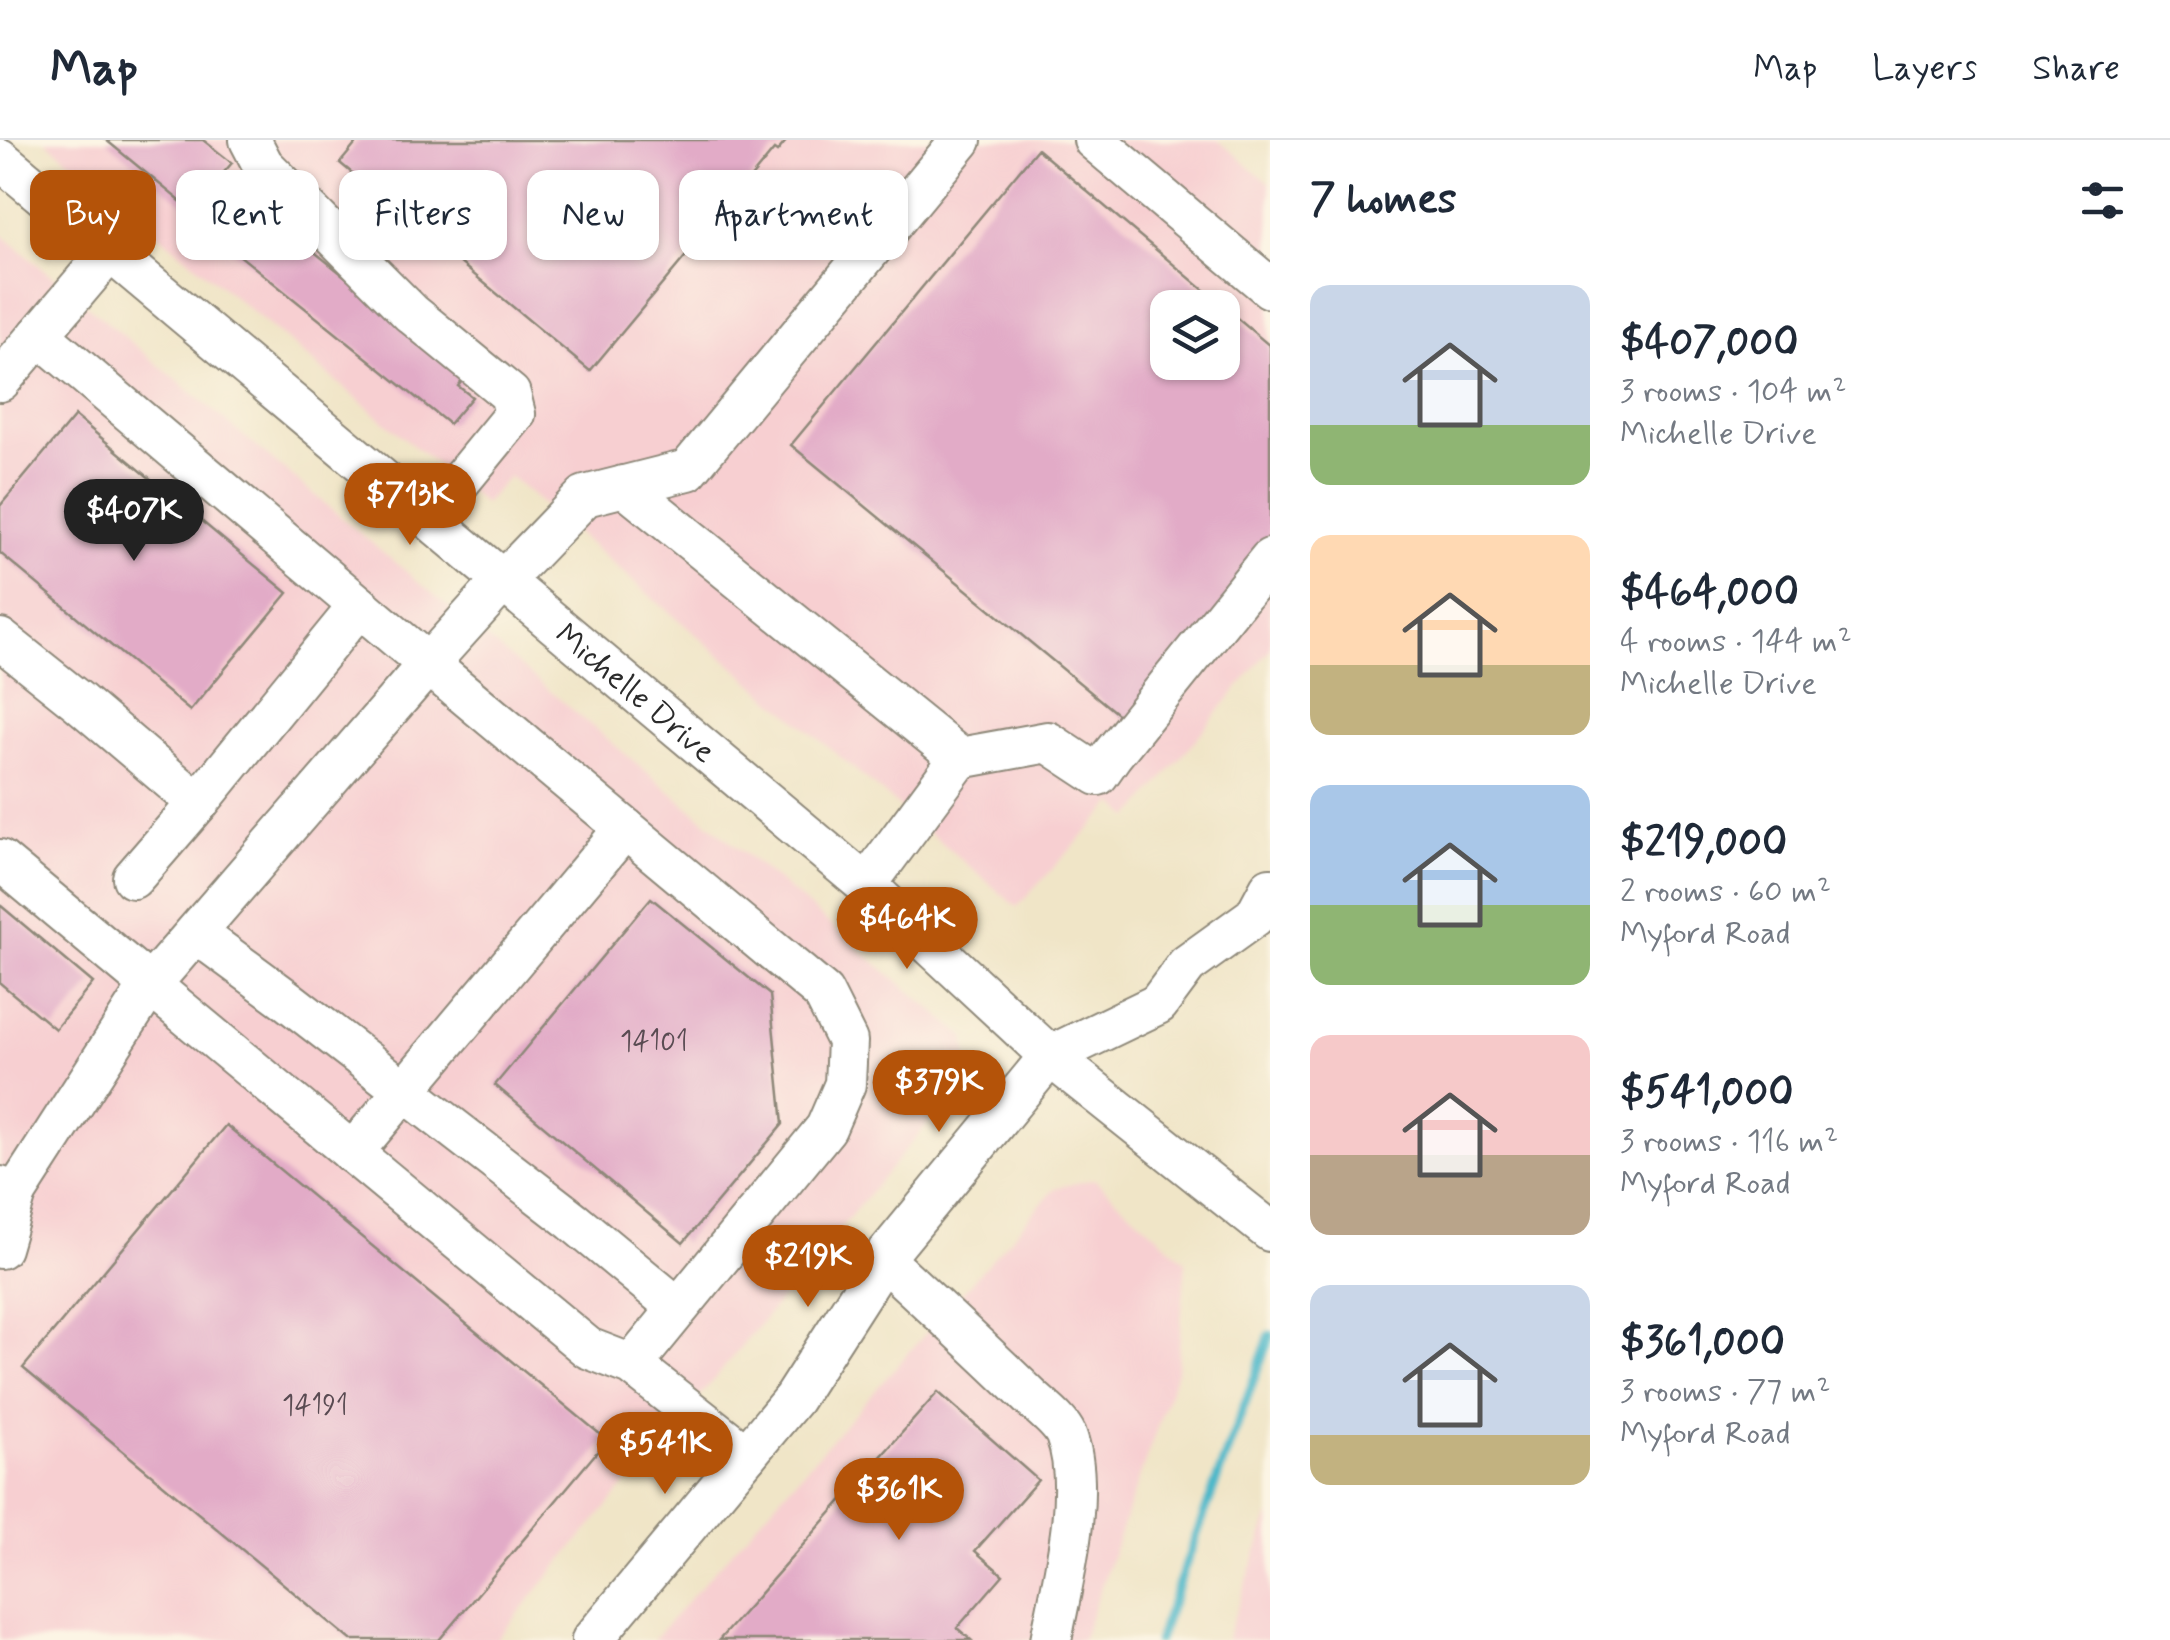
<!DOCTYPE html>
<html lang="en">
<head>
<meta charset="utf-8">
<style>
  :root { --surface:#fff; --page:#f6f6f7; --text:#1f2937; --muted:#747a83; --line:#e0e1e3; --accent:#b45309 }
  body { margin:0; font-family:Mynerve,sans-serif; background:var(--page); color:var(--text); height:100vh; display:flex; flex-direction:column; font-size:38px; white-space:nowrap }
  * { box-sizing:border-box; margin:0 }
  p { font-size:32px; color:var(--muted) }
  .icon { flex:none; width:55px; height:55px; fill:none; stroke:currentColor; stroke-width:2; stroke-linecap:round; stroke-linejoin:round }
  .map { position:relative; flex:1; overflow:hidden }
  .panel { display:flex; flex-direction:column; background:var(--surface); width:900px }
  .panel>* { flex:none }
  .top-card { position:absolute; left:30px; top:30px; width:950px; height:90px; display:flex; gap:20px }
  .controls { position:absolute; left:1150px; top:150px; display:grid; gap:20px }
  .controls a { display:grid; place-items:center; width:90px; height:90px; border-radius:20px; background:var(--surface); box-shadow:0 2px 8px #0004; font-size:50px }
  .price { position:absolute; translate:-50% -85px; padding:0 22px; border-radius:35px; background:var(--accent); color:#fff; font-size:32px; line-height:65px; filter:drop-shadow(0 2px 5px #0008) }
  .price::after { content:''; position:absolute; left:50%; top:60px; width:30px; height:22px; margin-left:-15px; background:inherit; clip-path:polygon(0 0,100% 0,50% 100%) }
  .price.selected { background:#222; color:#fff }
  ul { padding:0; list-style:none }
  li { display:flex; align-items:center; gap:30px; height:250px; padding:0 40px }
  li span { display:grid; place-items:center; flex:none; width:280px; height:200px; border-radius:20px; color:#555 }
  li>.icon { margin-inline-start:auto }
  span .icon { width:120px; height:120px; fill:#fffc; stroke-width:1 }
  li b { font-size:42px }
  h2 { display:flex; justify-content:space-between; align-items:center; height:120px; padding:0 40px; font-size:42px }
  .tag { padding:0 35px; border-radius:20px; background:var(--surface); box-shadow:0 2px 8px #0004; font-size:35px; line-height:90px }
  .tag.selected { background:var(--accent); color:#fff }
  header { display:flex; align-items:center; gap:60px; box-sizing:border-box; height:140px; padding:0 50px; background:var(--surface); border-bottom:2px solid var(--line) }
  header strong { font-size:48px }
  nav { display:flex; gap:55px; margin-inline-start:auto; font-size:35px }
  main { display:flex; flex:1; min-height:0 }
  .map>svg:first-child { display:block }
  .built { fill:#f7cfd1; fill-rule:evenodd }
  .lines { fill:none; stroke-linecap:round; stroke-linejoin:round }
  .stream { stroke:#4db8c9; stroke-width:9 }
  .building { fill:#e2abc7; fill-rule:evenodd }
  .minor-casing { stroke:#8e8879; stroke-width:44 }
  .minor { stroke:#fff; stroke-width:40 }
  .labels { text-anchor:middle; stroke-width:9; stroke-linejoin:round; paint-order:stroke }
  .number-label { font-size:28px; fill:#594b52 }
  .street-label { font-size:32px; fill:#2b2b2b; stroke:#fcf5e5 }
</style>
</head>
<body>
<header>
<strong>Map</strong>
<nav><a>Map</a><a>Layers</a><a>Share</a></nav>
</header>
<main>
<div class="map">
<svg width="1270" height="1500" viewBox="0 0 1270 1500">
  <rect width="100%" height="100%" fill="#fcf5e5"/>
  <filter id="ink" filterUnits="userSpaceOnUse"><feTurbulence type="fractalNoise" baseFrequency=".01" numOctaves="2"/><feDisplacementMap in="SourceGraphic" scale="20" xChannelSelector="R" yChannelSelector="G"/><feConvolveMatrix kernelMatrix="1 2 1 2 8 2 1 2 1" color-interpolation-filters="sRGB"/></filter>
  <filter id="wash" filterUnits="userSpaceOnUse"><feTurbulence type="fractalNoise" baseFrequency=".0048" numOctaves="4" result="noise"/><feDisplacementMap in="SourceGraphic" scale="40" xChannelSelector="R" yChannelSelector="G"/><feGaussianBlur stdDeviation="2.25" result="paint"/><feColorMatrix in="noise" values="0 0 0 0 0 0 0 0 0 0 0 0 0 0 0 0 0 1.4 0 .05"/><feComposite in="paint" operator="in"/></filter>
  <g filter="url(#wash)">
    <rect width="100%" height="100%" fill="#f0e5c7"/>
    <path class="built" d="M45,0H1218L1270,44V509L1131,678L1114,663L1017,767L509,336L484,364ZM1168,168H1222V222H1168Z
      M0,93L965,897L970,933L496,1500H0Z
      M1094,1039L1186,1121L1177,1231L1082,1500H653L1055,1048Z
      M1270,1375V1500H1226Z"/>
    <g class="lines">
      <path class="stream" d="M1158,1500L1270,1195"/>
    </g>
    <g id="blocks">
      <path class="building" d="M106,0H203L232,23L191,70Z
        M359,0H787L777,12L774,10L590,231L340,23Z
        M1037,9L1270,206V411L1127,582L791,305ZM1168,168H1222V222H1168Z
        M234,47L467,235L458,246L472,257L449,284L203,86Z
        M75,276L288,453L190,571L0,413V366Z
        M651,758L770,855L783,984L683,1103L495,945Z
        M0,765L93,843L55,889L0,843Z
        M226,985L607,1300L439,1500H351L23,1228Z
        M938,1252L1038,1340L975,1411L1003,1435L957,1488L971,1500H719Z"/>
    </g>
  </g>
  <g filter="url(#ink)">
    <use href="#blocks" fill-opacity="0" stroke="#8e8879" stroke-width="2.5"/>
    <g class="lines">
      <g class="minor-casing">
        <g id="minor">
          <path d="M250,0L263,25L411,173L510,254L515,274L429,379"/>
          <path d="M1094,0L1270,148"/>
          <path id="s1" d="M0,19L866,745L1050,916L1270,1091"/>
          <path d="M39,195L428,524L503,441L585,356L688,330L961,0"/>
          <path d="M0,241L110,111"/>
          <path d="M624,346L960,618L1048,602L1098,635L1112,615L1270,419"/>
          <path d="M0,499L78,561L198,663L359,466"/>
          <path d="M0,720L150,845L16,1053L0,1047"/>
          <path d="M133,738L198,663"/>
          <path d="M866,745L960,618"/>
          <path d="M196,793L287,860L573,1081L678,1168"/>
          <path d="M352,1013L625,688"/>
          <path d="M0,1108L16,1053"/>
          <path d="M883,1119C932,1164 981,1209 1029,1256C1040,1267 1060,1281 1066,1295C1087,1350 1062,1443 1051,1500"/>
          <path d="M632,1225L588,1208L150,845L428,524L823,853L847,901L845,944L826,988L632,1225L746,1315"/>
          <path d="M592,1500L793,1259L883,1119L1050,916L1158,864L1187,825L1255,776L1270,748"/>
        </g>
      </g>
      <use href="#minor" class="minor"/>
    </g>
  </g>
  <g class="labels">
    <g class="number-label">
      <text x="654" y="910">14101</text>
      <text x="315" y="1274">14191</text>
    </g>
    <g class="street-label">
      <text dy="11" stroke="none"><textPath href="#s1" startOffset="830">Michelle Drive</textPath></text>
    </g>
  </g>
</svg>
<div class="controls">
<a><svg class="icon" aria-label="layers" viewBox="0 0 24 24"><path d="M12 4l9 5-9 5-9-5zM3 14l9 5 9-5"/></svg></a>
</div>
<b class="price" style="left:410px;top:408px">$713K</b>
<b class="price selected" style="left:134px;top:424px">$407K</b>
<b class="price" style="left:907px;top:832px">$464K</b>
<b class="price" style="left:939px;top:995px">$379K</b>
<b class="price" style="left:808px;top:1170px">$219K</b>
<b class="price" style="left:665px;top:1357px">$541K</b>
<b class="price" style="left:899px;top:1403px">$361K</b>
<div class="top-card">
<a class="tag selected">Buy</a>
<a class="tag">Rent</a>
<a class="tag">Filters</a>
<a class="tag">New</a>
<a class="tag">Apartment</a>
</div>
</div>
<section class="panel">
<h2>7 homes<svg class="icon" aria-label="filters" viewBox="0 0 24 24"><path d="M4 7h16M4 17h16"/><circle cx="9" cy="7" r="2"/><circle cx="15" cy="17" r="2"/></svg></h2>
<ul>
<li><span style="background:linear-gradient(#c9d6e8 70%,#8fb573 0)"><svg class="icon" aria-label="home" viewBox="0 0 24 24"><path d="M3 11l9-7 9 7M6 9v11h12V9"/></svg></span><div><b>$407,000</b><p>3 rooms · 104 m²</p><p>Michelle Drive</p></div></li>
<li><span style="background:linear-gradient(#ffd9b3 65%,#c2b280 0)"><svg class="icon" aria-label="home" viewBox="0 0 24 24"><path d="M3 11l9-7 9 7M6 9v11h12V9"/></svg></span><div><b>$464,000</b><p>4 rooms · 144 m²</p><p>Michelle Drive</p></div></li>
<li><span style="background:linear-gradient(#a9c7e8 60%,#8fb573 0)"><svg class="icon" aria-label="home" viewBox="0 0 24 24"><path d="M3 11l9-7 9 7M6 9v11h12V9"/></svg></span><div><b>$219,000</b><p>2 rooms · 60 m²</p><p>Myford Road</p></div></li>
<li><span style="background:linear-gradient(#f6c9c9 60%,#b9a48a 0)"><svg class="icon" aria-label="home" viewBox="0 0 24 24"><path d="M3 11l9-7 9 7M6 9v11h12V9"/></svg></span><div><b>$541,000</b><p>3 rooms · 116 m²</p><p>Myford Road</p></div></li>
<li><span style="background:linear-gradient(#c9d6e8 75%,#c2b280 0)"><svg class="icon" aria-label="home" viewBox="0 0 24 24"><path d="M3 11l9-7 9 7M6 9v11h12V9"/></svg></span><div><b>$361,000</b><p>3 rooms · 77 m²</p><p>Myford Road</p></div></li>
</ul>
</section>
</main>
</body>
</html>
